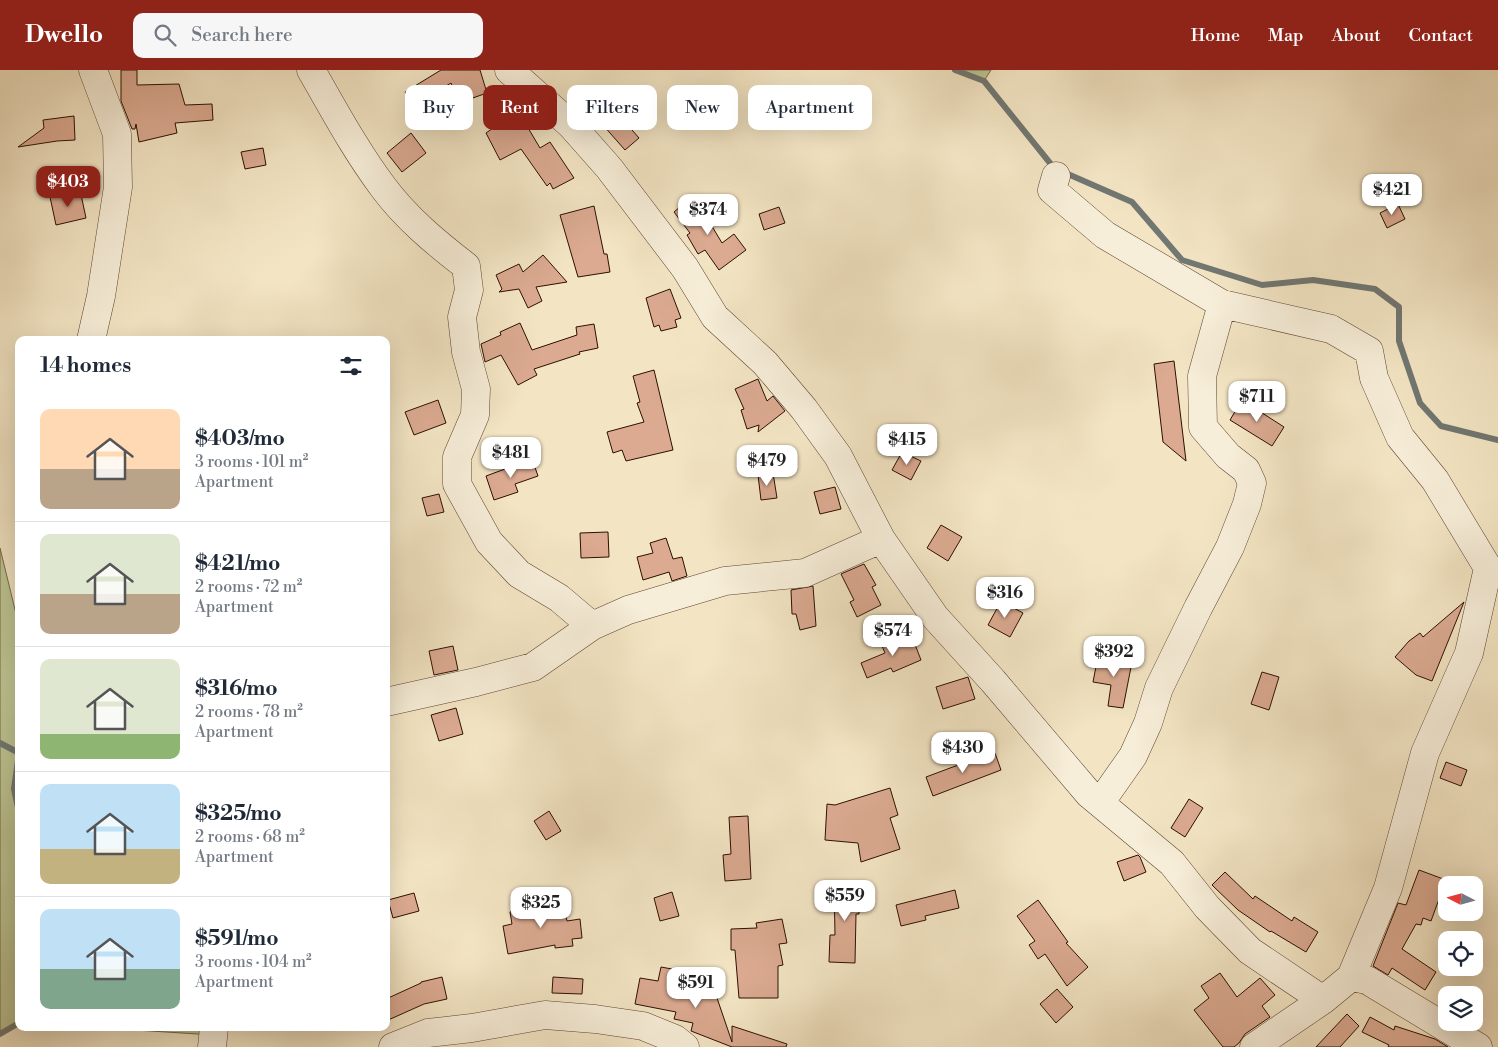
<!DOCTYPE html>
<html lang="en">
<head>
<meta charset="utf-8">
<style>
  :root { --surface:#fff; --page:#f6f6f7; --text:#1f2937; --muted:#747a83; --line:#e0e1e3; --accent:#8f2418 }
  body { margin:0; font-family:"Libre Bodoni",serif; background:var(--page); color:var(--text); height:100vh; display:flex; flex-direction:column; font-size:19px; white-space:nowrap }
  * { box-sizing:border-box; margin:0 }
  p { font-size:16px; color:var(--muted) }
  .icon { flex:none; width:28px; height:28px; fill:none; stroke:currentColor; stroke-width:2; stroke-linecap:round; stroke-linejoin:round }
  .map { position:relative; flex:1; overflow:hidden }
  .panel { position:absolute; left:15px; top:266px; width:375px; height:695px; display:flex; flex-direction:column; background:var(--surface); border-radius:10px; box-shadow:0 5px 20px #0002 }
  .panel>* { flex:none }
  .hud { position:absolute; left:405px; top:15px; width:475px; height:45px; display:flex; gap:10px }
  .needle { width:32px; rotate:276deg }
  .tools { position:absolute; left:1438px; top:806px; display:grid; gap:10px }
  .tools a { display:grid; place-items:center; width:45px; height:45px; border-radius:10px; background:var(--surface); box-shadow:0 5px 20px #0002; font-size:25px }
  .price { position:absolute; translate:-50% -42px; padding:0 11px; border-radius:10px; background:#fff; color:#222; font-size:16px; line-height:32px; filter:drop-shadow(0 1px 2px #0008) }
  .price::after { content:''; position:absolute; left:50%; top:30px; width:15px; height:11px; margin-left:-8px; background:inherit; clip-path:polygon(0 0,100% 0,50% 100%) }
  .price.active { background:var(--accent); color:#fff }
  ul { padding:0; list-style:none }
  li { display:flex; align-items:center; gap:15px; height:125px; padding:0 25px }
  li+li { border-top:1px solid var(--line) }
  li span { display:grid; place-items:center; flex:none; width:140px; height:100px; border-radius:10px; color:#555 }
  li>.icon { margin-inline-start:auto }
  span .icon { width:60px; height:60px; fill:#fffc; stroke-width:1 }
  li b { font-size:21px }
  h2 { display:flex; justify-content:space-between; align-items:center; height:60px; padding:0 25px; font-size:21px }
  .tag { padding:0 18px; border-radius:10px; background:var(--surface); box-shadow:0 5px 20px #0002; font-size:18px; line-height:45px }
  .tag.active { background:var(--accent); color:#fff }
  header { display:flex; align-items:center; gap:30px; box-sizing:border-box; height:70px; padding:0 25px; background:var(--accent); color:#fff }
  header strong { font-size:24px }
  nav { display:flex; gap:28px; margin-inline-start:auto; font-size:18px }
  .search { width:350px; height:45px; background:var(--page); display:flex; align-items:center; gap:12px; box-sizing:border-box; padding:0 18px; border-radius:10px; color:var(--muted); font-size:19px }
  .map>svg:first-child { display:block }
  .green { fill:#bdc492; stroke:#756a4a }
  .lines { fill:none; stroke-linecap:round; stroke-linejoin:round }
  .stream { stroke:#717772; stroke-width:6 }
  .building { fill:#dbaa91; stroke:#2d0f02 }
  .minor-casing { stroke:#5e4432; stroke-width:29 }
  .minor { stroke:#f7eed9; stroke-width:28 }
</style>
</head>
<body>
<header>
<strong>Dwello</strong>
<div class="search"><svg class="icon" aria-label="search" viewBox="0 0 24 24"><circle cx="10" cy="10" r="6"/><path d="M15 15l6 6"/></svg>Search here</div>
<nav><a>Home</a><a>Map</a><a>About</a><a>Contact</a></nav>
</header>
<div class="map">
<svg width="1498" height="977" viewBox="0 0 1498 977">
  <rect width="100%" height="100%" fill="#f3e5c4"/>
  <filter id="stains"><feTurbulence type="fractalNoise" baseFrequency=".004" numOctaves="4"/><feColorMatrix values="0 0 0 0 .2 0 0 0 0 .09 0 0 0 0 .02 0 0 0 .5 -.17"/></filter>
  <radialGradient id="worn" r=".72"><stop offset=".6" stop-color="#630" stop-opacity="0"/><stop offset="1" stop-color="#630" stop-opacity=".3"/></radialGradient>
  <path class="green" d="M955,0H991L984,11Z
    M0,478L19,556V953L0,964Z
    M104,958H214L213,965Z"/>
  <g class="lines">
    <path class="stream" d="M955,0L984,11L1054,98L1132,132L1182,190L1262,215L1313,210L1375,219L1399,237V271L1420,333L1441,356L1498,370
      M0,673L19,683L14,719L19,742
      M0,964L19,953"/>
  </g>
  <path class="building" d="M121,0H137V15L179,14L185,35L212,34L213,50L175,53L177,63L139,72L136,54L135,59H132L121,31Z
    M441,0H480L487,23L467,30L463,20L455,23L451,13L413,36L405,22Z
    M611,23L625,36L618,44L639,68L625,80L595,46L598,43L595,40Z
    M518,41L540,78L550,72L574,108L553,119L550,113L547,116L521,79L500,90L486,63Z
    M74,46L75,70L57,71L18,77L44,58L43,50Z
    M411,63L426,83L402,102L387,83Z
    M263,78L266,95L245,99L241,82Z
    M80,120L86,148L56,155L50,127Z
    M688,130L693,137L698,133L722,173L734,164L746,180L719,200L705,180L698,184L687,165L690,163L674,142Z
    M1398,134L1405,149L1387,158L1380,143Z
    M594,136L604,184H607L610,202L578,207L560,145Z
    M779,137L785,153L764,160L759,144Z
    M543,185L567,212L536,217L542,231L528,238L519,219L499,222L502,219L496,205L519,194L523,202Z
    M670,219L681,248L675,250L677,257L661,261L659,255L654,257L646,228Z
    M520,253L532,280L577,265L576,257L594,254L598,278L579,282L580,284L534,299L537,305L518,315L501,285L485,292L481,274L501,265L500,262Z
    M1174,291L1186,391L1163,372L1154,294Z
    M654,300L673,380L626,391L622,380L613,383L607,362L644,352L637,333L640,332L633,306Z
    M758,309L767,331L773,326L785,341L758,362L759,355L747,359L741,340L744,339L735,319Z
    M438,330L446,353L414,365L405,342Z
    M1242,330L1284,357L1272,376L1230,350Z
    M902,382L921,391L911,410L892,400Z
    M532,389L538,406L515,414L518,422L494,430L486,406Z
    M773,403L777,428L761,430L758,405Z
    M835,417L841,439L820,444L814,422Z
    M439,424L444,442L427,446L422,428Z
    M941,455L962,467L948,491L927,478Z
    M608,462L609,487L581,488L580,463Z
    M666,468L673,489L682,487L687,506L672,511L669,502L643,510L637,487L653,483L650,473Z
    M864,494L876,515L872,517L881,535L857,547L850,532L854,530L841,504Z
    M813,516L816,556L800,560L796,544H792L791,520Z
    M1001,531L1023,543L1010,567L988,555Z
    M1464,532L1432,611L1416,605L1395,587L1409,571L1420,563L1423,567Z
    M911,564L921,590L893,602L891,598L867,608L861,593L885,583L882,576Z
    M453,576L458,600L434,605L429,581Z
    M1098,586L1132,592L1123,638L1108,636L1111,615L1093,612Z
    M1262,602L1279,607L1269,640L1251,634Z
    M968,607L975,629L943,639L936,617Z
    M456,638L463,664L439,671L431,645Z
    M995,683L1001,700L933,726L926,707L977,688L978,689Z
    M1446,692L1467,700L1461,716L1440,708Z
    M890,718L898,745L890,748L900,779L861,792L858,773L825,770L827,734L835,735Z
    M1189,729L1203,738L1185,767L1171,758Z
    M549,741L561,761L546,770L534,751Z
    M748,746L751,809L725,811L723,785L731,784L729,747Z
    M1138,785L1140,787L1146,802L1124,811L1117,792Z
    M1419,800L1446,810L1431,851L1423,848L1421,855L1416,854L1402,879L1436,902L1425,920L1392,898L1388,905L1373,896L1398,833L1406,835Z
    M1225,802L1253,829L1255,826L1292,851L1294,847L1318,862L1306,882L1271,861L1270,862L1238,840L1212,815Z
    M859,811V844H856L855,893L829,892L830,865H835L834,812Z
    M955,820L959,838L925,846L926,850L901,856L896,835Z
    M672,822L679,846L660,851L654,828Z
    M414,823L419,841L393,848L388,830Z
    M1038,830L1068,872L1066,873L1088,897L1067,916L1045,884L1038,889L1029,875L1035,871L1017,846Z
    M562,831L567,851L580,849L582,868L572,869L573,876L555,878V875L508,884L503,856L512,854L510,842Z
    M782,849L787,873L779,874L783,895L778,896V928H739L735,880H731V859L757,858L756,853Z
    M661,897L699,904L696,920L717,928L732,972V956L787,974L786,977H732L691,961L693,953L674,949L676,942L635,934L640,908L658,911Z
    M1220,903L1237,927L1260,908L1275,925L1262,936L1270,947L1245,964L1239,973L1234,977H1223L1194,940L1209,928L1201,916Z
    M442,907L447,929L424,934L386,951V929L421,913V912Z
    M553,907L583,909L582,924L552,923Z
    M1057,919L1073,937L1056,953L1040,934Z
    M1347,944L1359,956L1340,977H1316Z
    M1370,947L1394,960L1395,956L1435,969L1448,977H1388L1389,975L1362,962Z"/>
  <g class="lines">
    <g class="minor-casing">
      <path id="minor" d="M311,0C334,40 356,81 383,117C406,148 436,173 466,196L469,220L462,247L466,282L476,319L475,345L457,387V414L489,472L519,504L559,528L592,556
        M509,0L571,55L609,98L685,198L715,247L765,293L804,339L838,386L881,469L935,547L993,611L1089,724L1172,793L1207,837L1250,881L1323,930
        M1056,106L1052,120L1105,165L1222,234L1331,259L1369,281L1374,308L1400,367L1435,410L1488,498L1469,583L1425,683L1388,818L1351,907
        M91,270L101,226L118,117L117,64L93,0
        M386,632L476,612L533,597L592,556L628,540L725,511L805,503L881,469
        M1100,733L1133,686L1148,653L1159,618L1198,538L1230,477L1247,434L1252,413L1246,400L1228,386L1203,357L1202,306L1222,234
        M212,977L214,958
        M393,977L428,963L472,958L545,945L595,949L643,956L675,969L685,977
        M1254,977L1323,930L1351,907L1367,910L1478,977"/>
    </g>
    <use href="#minor" class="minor"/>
  </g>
  <rect width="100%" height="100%" filter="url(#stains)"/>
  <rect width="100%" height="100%" fill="url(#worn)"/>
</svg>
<div class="tools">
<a><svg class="needle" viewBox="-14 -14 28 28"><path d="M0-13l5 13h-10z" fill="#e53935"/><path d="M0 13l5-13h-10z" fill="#747a83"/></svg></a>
<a><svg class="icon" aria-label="locate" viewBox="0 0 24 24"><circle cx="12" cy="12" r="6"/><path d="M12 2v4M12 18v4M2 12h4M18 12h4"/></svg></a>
<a><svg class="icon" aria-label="layers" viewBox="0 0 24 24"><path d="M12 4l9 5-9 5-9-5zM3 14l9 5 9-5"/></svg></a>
</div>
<b class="price active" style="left:68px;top:138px">$403</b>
<b class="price" style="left:1392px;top:146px">$421</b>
<b class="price" style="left:708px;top:166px">$374</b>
<b class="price" style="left:1257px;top:353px">$711</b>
<b class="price" style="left:907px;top:396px">$415</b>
<b class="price" style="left:511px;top:409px">$481</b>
<b class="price" style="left:767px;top:417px">$479</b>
<b class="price" style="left:1005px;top:549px">$316</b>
<b class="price" style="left:893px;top:587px">$574</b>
<b class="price" style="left:1114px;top:608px">$392</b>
<b class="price" style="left:963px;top:704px">$430</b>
<b class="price" style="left:845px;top:852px">$559</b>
<b class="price" style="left:541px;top:859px">$325</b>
<b class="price" style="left:696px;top:939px">$591</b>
<div class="hud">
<a class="tag">Buy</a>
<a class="tag active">Rent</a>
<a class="tag">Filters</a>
<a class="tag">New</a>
<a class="tag">Apartment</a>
</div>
<section class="panel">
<h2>14 homes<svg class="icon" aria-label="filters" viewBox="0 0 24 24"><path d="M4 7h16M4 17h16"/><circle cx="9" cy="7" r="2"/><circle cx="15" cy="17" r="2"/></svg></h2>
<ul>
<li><span style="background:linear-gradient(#ffd9b3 60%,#b9a48a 0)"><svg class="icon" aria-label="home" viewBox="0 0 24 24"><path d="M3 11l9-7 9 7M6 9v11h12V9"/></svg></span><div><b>$403/mo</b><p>3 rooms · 101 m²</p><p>Apartment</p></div></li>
<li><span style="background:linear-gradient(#dfe7d0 60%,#b9a48a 0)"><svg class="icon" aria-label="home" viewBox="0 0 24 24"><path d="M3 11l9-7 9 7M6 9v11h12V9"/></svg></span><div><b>$421/mo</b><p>2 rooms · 72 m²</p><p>Apartment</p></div></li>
<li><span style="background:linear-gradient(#dfe7d0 75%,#8fb573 0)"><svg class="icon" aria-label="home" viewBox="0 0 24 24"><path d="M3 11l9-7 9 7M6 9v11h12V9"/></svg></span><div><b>$316/mo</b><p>2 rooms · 78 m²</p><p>Apartment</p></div></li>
<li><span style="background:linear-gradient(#bfe0f5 65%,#c2b280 0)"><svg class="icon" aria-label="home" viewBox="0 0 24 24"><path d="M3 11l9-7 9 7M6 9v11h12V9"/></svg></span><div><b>$325/mo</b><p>2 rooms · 68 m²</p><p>Apartment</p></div></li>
<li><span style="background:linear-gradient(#bfe0f5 60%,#7fa58c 0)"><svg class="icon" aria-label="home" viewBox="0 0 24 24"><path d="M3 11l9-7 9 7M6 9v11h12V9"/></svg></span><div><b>$591/mo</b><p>3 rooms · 104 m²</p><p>Apartment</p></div></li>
</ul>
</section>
</div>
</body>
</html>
